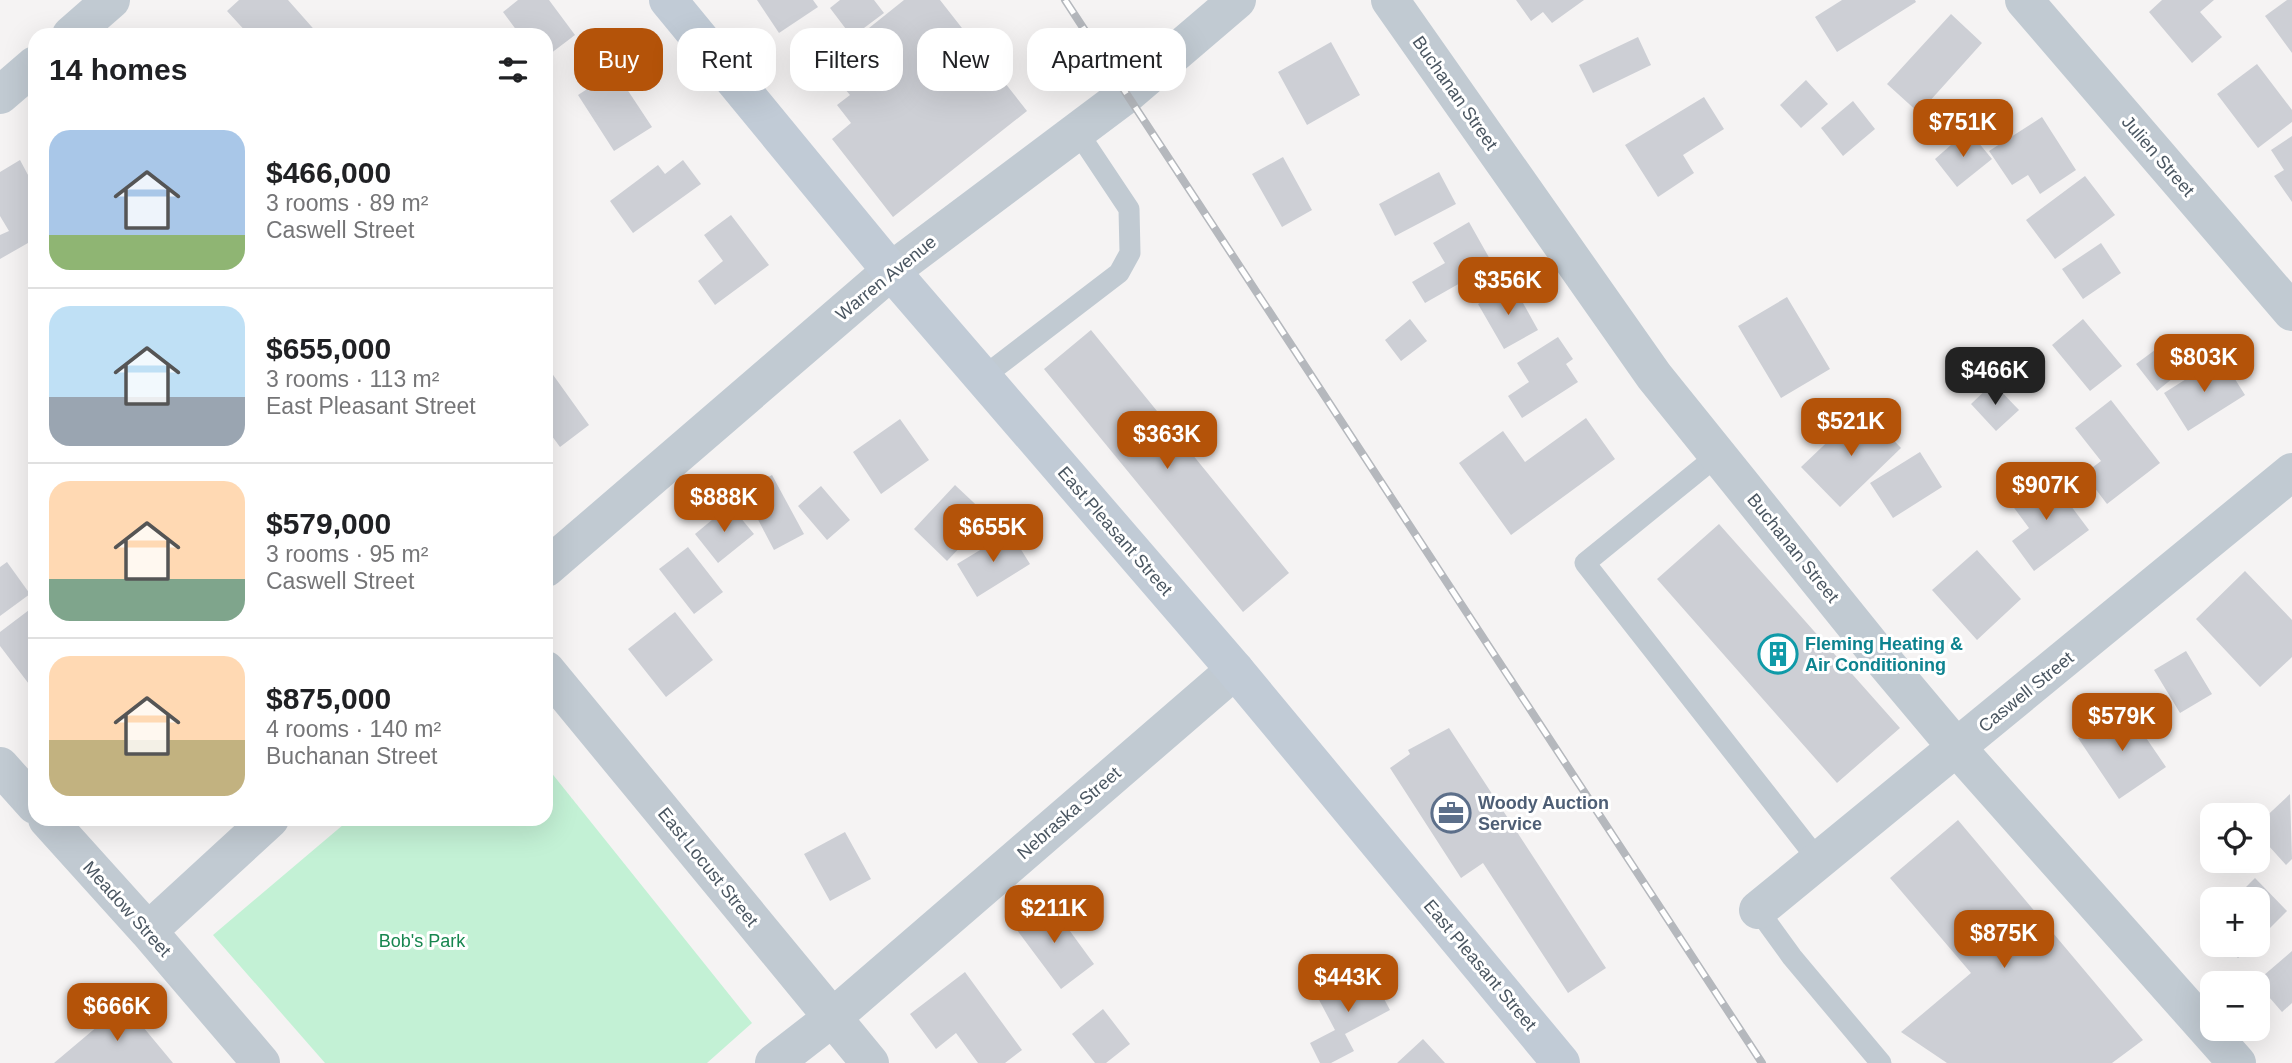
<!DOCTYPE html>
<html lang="en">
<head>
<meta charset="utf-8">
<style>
  :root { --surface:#fff; --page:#f2f2f2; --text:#202124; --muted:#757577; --line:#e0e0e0; --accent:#b45309 }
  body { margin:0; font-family:Helvetica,sans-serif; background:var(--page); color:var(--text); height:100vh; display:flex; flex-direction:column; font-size:26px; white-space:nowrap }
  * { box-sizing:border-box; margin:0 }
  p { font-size:23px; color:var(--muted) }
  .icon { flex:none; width:38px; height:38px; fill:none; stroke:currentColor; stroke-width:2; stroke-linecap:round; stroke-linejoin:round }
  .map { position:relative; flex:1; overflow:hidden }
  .drawer { position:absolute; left:28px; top:28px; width:525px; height:798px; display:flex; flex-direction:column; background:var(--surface); border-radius:21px; box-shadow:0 7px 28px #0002 }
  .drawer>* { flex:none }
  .guide { position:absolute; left:574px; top:28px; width:665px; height:63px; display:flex; gap:14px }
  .controls { position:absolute; left:2200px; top:803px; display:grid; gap:14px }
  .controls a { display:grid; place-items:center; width:70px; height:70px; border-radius:14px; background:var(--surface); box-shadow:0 7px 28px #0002; font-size:35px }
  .price { position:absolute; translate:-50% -60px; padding:0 16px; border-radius:14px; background:var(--accent); color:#fff; font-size:23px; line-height:46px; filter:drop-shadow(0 2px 4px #0008) }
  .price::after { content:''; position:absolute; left:50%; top:42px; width:21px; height:16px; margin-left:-10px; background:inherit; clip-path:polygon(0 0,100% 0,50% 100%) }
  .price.on { background:#222; color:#fff }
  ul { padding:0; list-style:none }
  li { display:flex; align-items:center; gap:21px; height:175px; padding:0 21px }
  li+li { border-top:2px solid var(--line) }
  li span { display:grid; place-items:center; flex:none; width:196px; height:140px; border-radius:21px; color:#555 }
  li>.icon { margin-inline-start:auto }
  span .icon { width:84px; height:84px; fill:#fffc; stroke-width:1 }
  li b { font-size:30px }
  h2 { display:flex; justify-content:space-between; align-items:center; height:84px; padding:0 21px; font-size:30px }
  .chip { padding:0 24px; border-radius:21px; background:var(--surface); box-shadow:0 7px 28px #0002; font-size:24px; line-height:63px }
  .chip.on { background:var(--accent); color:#fff }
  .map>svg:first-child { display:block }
  .green { fill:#c3f1d5 }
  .building { fill:#cdcfd5 }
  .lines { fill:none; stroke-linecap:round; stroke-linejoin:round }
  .service { stroke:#c1cad2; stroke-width:21 }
  .minor { stroke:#c1cad2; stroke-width:38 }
  .secondary { stroke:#c1cbd6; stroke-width:38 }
  .rail-casing { stroke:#b5b8bd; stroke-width:8 }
  .rail { stroke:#fff; stroke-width:5; stroke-dasharray:16; stroke-linecap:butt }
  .labels { text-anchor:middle; stroke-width:6; stroke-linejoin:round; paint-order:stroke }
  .street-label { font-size:18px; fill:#4a5661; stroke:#fff }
  .culture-label { font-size:18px; font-weight:bold; fill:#0d838f; stroke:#fff; text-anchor:start }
  .service-label { font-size:18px; font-weight:bold; fill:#4e5e75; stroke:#fff; text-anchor:start }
  .park-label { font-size:18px; fill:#17864f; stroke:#fff }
</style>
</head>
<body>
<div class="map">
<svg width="2292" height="1063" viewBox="0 0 2292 1063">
  <rect width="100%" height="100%" fill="#f5f3f3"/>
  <path class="green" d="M546,766L752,1023L707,1063H325L213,935L350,819H546Z"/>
  <path class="building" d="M239,0H288L319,35H249L227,11Z
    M518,0H549L575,35L546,57V35H520L503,12Z
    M757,0H813L818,7L779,33Z
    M840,0H874L884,13L852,37L830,8Z
    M904,0H940L1027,111L893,217L832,139L851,123L837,105L850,95L824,64Z
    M1516,0H1584L1552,23L1543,12L1531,21Z
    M1842,0H1915L1916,2L1837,52L1815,17Z
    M2162,0H2214L2200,12L2222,37L2192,63L2149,12Z
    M2287,0H2292V53L2265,16Z
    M1951,14L1982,43L1919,113L1887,84Z
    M1638,37L1651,65L1593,93L1579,65Z
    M1331,42L1360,95L1307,125L1278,72Z
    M2257,64L2292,110V122L2258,148L2217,94Z
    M615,71L652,127L614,151L578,95Z
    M1806,80L1828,104L1801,128L1780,105Z
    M1704,97L1724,129L1683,155L1694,173L1658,197L1625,145Z
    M1853,101L1875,129L1843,156L1821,128Z
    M2042,117L2076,170L2040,194L2028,175L2012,185L1989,151Z
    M1968,130L1992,159L1957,187L1935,159Z
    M2292,136V202L2274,176L2284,170L2271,150Z
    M1283,157L1312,210L1282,227L1252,174Z
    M20,160L35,188V239L0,259V235L9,231L0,216V172Z
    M683,160L701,184L633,233L610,201L658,165L665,174Z
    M1439,172L1456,204L1395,236L1379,204Z
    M2085,176L2115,215L2055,259L2026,220Z
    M731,215L769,265L715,305L698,281L723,261L704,235Z
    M1469,222L1491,261L1460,279L1462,282L1425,303L1412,282L1445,263L1433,243Z
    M2101,243L2121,273L2083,299L2062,269Z
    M1513,285L1538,330L1504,349L1478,304Z
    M1787,297L1830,369L1781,398L1738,326Z
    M1410,319L1427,341L1401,361L1385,340Z
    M2083,319L2122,366L2090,391L2052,345Z
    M1091,330L1289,573L1243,612L1044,369Z
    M1558,337L1573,359L1566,364L1578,382L1522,418L1508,396L1529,382L1517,363Z
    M2163,344L2183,370L2157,391L2136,364Z
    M2221,357L2245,395L2188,431L2164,393Z
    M551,372L589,425L560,447L546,428V376Z
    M1993,383L2019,410L1996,431L1971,404Z
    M2111,400L2160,463L2107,504L2084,474L2101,461L2075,428Z
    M1863,408L1901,448L1840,507L1801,467Z
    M1586,418L1615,459L1511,535L1459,463L1503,431L1525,462Z
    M900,419L929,460L881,494L853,452Z
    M1920,452L1942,487L1893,518L1870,483Z
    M2047,474L2089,530L2034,571L2012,541L2029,528L2009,501Z
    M772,475L804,534L774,550L743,491Z
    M955,485L989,517L947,561L914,529Z
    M821,486L850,520L827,540L798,506Z
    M730,505L754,534L718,563L695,534Z
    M1719,524L1900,728L1837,783L1657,579Z
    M1010,532L1030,564L977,597L957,564Z
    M688,547L723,592L694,614L659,569Z
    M1977,550L2021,599L1977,640L1932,590Z
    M7,562L30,594L0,616V567Z
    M2245,571L2292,620V657L2260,687L2196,619Z
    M33,607L35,609V692L0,646V632Z
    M675,612L713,660L666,697L628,649Z
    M2186,651L2212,694L2180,713L2154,670Z
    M2125,707L2166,767L2119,799L2078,738Z
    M1449,728L1606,968L1568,993L1483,863L1461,878L1390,768L1410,754L1408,750Z
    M2290,794L2292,859L2286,865L2258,834V824Z
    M1958,820L2143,1040L2112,1063H1947L1901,1032L1971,973L1890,878Z
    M845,832L871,879L830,901L804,854Z
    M2255,878L2287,911L2258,940V900H2233Z
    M1048,901L1094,964L1061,989L1014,926Z
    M2225,945H2252L2238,958Z
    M2292,951V1003L2282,1012L2256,982Z
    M1368,969L1390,1010L1345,1034L1354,1051L1331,1063H1320L1310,1043L1335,1030L1317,996Z
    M965,972L1022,1050L1005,1063H978L956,1033L936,1049L910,1014Z
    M124,1004L173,1063H54Z
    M1103,1009L1130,1044L1106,1063H1095L1072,1034Z
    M1423,1039L1445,1063H1397Z"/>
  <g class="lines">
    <path class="service" d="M983,377L1119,273L1130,253L1129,209L1077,131
      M1718,455L1585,563L1819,861
      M1758,910L1792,957L1881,1063"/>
    <path class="minor" d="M1390,0L1654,376L1878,654L1957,748L2237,1063
      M2024,0L2292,312
      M71,35L111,0
      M0,95L35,65
      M546,568L891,271L1127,94L1237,0
      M546,670L870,1063
      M0,766L35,805
      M47,819L148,931L261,1063
      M1758,910L2292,472
      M148,931L270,819
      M774,1063L832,1018L1235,670"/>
    <path class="secondary" d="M668,0L891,271L1235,670L1561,1063"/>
    <g class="rail-casing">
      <path id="rail" d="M1065,0L1762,1063"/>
    </g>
    <use href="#rail" class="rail"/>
  </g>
  <defs>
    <g id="building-ring" transform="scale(2.0125)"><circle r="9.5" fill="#fff" stroke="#0f9aa8" stroke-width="1.5"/><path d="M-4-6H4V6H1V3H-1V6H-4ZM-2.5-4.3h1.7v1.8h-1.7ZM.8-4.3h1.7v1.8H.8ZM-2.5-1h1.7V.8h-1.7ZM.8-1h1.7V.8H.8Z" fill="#0f9aa8"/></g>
    <g id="office-ring" transform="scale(2.0125)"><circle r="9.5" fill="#fff" stroke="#5c6f8a" stroke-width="1.5"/><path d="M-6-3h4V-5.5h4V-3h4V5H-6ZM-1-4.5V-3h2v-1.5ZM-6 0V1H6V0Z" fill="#5c6f8a"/></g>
  </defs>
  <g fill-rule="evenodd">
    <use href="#building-ring" x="1778" y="654"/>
    <use href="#office-ring" x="1451" y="813"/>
  </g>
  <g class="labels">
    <g class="street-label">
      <text transform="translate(1455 93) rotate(55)" y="6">Buchanan Street</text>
      <text transform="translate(2158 156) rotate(49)" y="6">Julien Street</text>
      <text transform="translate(886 278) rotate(-39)" y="6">Warren Avenue</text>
      <text transform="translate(1115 531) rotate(49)" y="6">East Pleasant Street</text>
      <text transform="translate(1793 548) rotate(51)" y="6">Buchanan Street</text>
      <text transform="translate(2026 692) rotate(-39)" y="6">Caswell Street</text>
      <text transform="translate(1069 813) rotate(-41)" y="6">Nebraska Street</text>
      <text transform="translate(708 867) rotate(51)" y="6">East Locust Street</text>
      <text transform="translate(127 909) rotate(48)" y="6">Meadow Street</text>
      <text transform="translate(1480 965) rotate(50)" y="6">East Pleasant Street</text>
    </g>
    <g class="culture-label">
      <text x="1805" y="650">Fleming Heating &amp;<tspan x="1805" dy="21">Air Conditioning</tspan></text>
    </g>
    <g class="service-label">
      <text x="1478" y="809">Woody Auction<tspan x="1478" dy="21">Service</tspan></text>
    </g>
    <g class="park-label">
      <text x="422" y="947">Bob's Park</text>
    </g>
  </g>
</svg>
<div class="controls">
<a><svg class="icon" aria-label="locate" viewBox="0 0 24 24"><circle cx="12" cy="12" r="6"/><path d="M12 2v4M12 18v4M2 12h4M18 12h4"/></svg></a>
<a>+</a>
<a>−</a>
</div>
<b class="price" style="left:1963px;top:159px">$751K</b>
<b class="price" style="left:1508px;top:317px">$356K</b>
<b class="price" style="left:2204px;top:394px">$803K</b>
<b class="price on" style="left:1995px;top:407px">$466K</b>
<b class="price" style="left:1851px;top:458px">$521K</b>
<b class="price" style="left:1167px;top:471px">$363K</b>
<b class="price" style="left:2046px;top:522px">$907K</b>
<b class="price" style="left:724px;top:534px">$888K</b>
<b class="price" style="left:993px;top:564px">$655K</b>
<b class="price" style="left:2122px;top:753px">$579K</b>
<b class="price" style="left:1054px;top:945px">$211K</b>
<b class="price" style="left:2004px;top:970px">$875K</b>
<b class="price" style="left:1348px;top:1014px">$443K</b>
<b class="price" style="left:117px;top:1043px">$666K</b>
<div class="guide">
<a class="chip on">Buy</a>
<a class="chip">Rent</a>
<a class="chip">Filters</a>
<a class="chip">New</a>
<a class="chip">Apartment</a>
</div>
<section class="drawer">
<h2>14 homes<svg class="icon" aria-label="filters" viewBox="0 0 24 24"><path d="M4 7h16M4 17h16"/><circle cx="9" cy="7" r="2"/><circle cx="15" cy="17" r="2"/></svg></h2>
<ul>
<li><span style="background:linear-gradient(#a9c7e8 75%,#8fb573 0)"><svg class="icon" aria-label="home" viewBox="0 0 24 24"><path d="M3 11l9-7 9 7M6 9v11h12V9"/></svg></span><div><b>$466,000</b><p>3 rooms · 89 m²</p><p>Caswell Street</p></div></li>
<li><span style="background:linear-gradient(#bfe0f5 65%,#9aa5b1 0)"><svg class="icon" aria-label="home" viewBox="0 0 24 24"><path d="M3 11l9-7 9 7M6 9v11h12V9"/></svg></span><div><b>$655,000</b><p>3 rooms · 113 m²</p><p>East Pleasant Street</p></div></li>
<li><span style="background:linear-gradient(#ffd9b3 70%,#7fa58c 0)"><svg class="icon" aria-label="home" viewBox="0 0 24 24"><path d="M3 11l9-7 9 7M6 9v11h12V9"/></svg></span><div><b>$579,000</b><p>3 rooms · 95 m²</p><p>Caswell Street</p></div></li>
<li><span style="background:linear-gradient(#ffd9b3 60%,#c2b280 0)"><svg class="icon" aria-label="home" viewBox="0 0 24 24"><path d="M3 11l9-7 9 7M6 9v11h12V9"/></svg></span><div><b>$875,000</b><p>4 rooms · 140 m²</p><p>Buchanan Street</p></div></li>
</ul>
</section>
</div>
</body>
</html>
